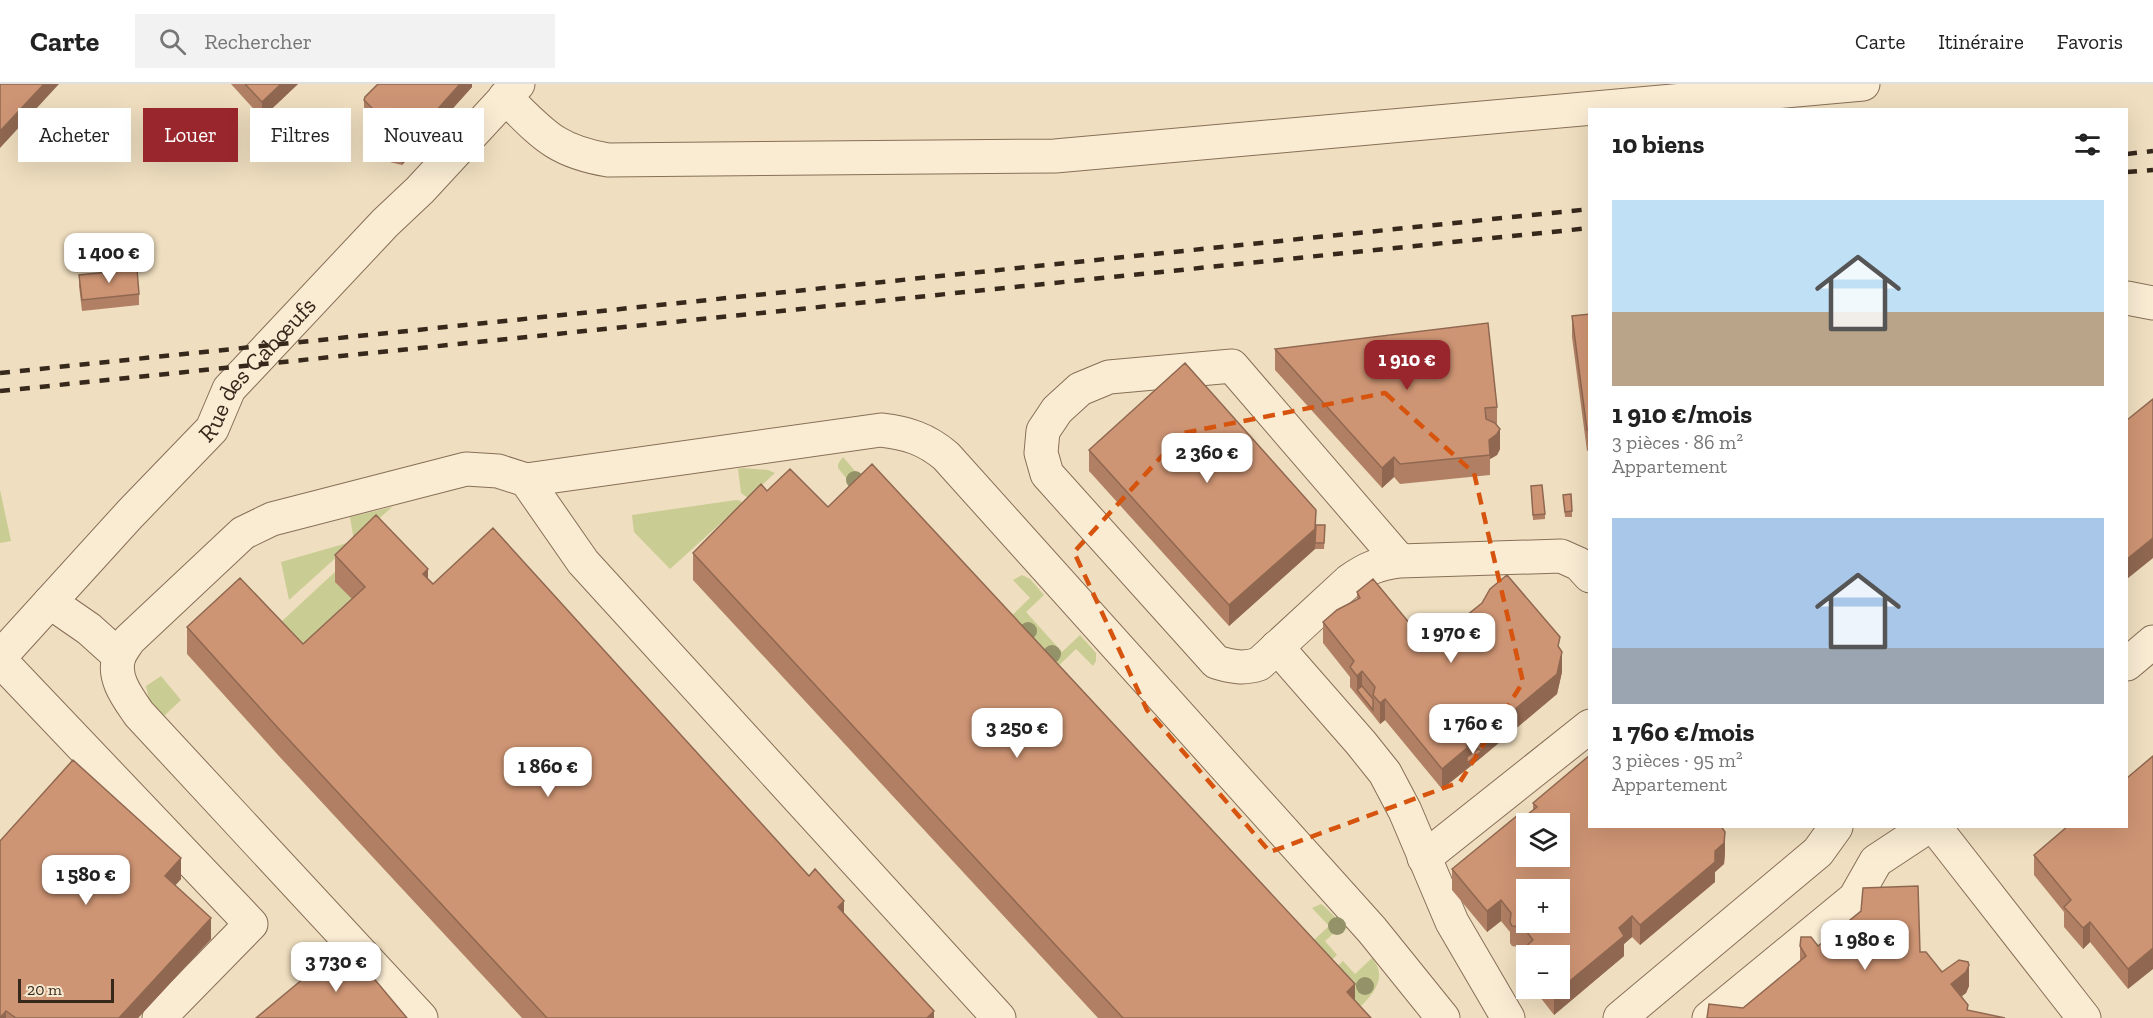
<!DOCTYPE html>
<html lang="fr">
<head>
<meta charset="utf-8">
<style>
  :root { --surface:#fff; --page:#f2f2f2; --text:#222; --muted:#767676; --line:#e0e0e0; --accent:#99262c }
  body { margin:0; font-family:"Zilla Slab",serif; background:var(--page); color:var(--text); height:100vh; display:flex; flex-direction:column; font-size:22px; white-space:nowrap }
  * { box-sizing:border-box; margin:0 }
  p { font-size:20px; color:var(--muted) }
  .icon { flex:none; width:33px; height:33px; fill:none; stroke:currentColor; stroke-width:2; stroke-linecap:round; stroke-linejoin:round }
  .map { position:relative; flex:1; overflow:hidden }
  .details { position:absolute; left:1588px; top:24px; width:540px; height:720px; display:flex; flex-direction:column; background:var(--surface); border-radius:0px; box-shadow:0 6px 24px #0002 }
  .details>* { flex:none }
  .top-card { position:absolute; left:18px; top:24px; width:570px; height:54px; display:flex; gap:12px }
  .fabs { position:absolute; left:1516px; top:729px; display:grid; gap:12px }
  .fabs a { display:grid; place-items:center; width:54px; height:54px; border-radius:0px; background:var(--surface); box-shadow:0 6px 24px #0002; font-size:30px }
  .scale { position:absolute; left:18px; bottom:15px; width:96px; box-sizing:border-box; padding-left:6px; border:3px solid #37281c; border-top:0; font-size:16px; line-height:21px; white-space:nowrap; color:#37281c; -webkit-text-stroke:4px #f6e9cf; paint-order:stroke }
  .price { position:absolute; translate:-50% -51px; padding:0 14px; border-radius:12px; background:#fff; color:#222; font-size:20px; line-height:39px; filter:drop-shadow(0 2px 3px #0008) }
  .price::after { content:''; position:absolute; left:50%; top:36px; width:18px; height:14px; margin-left:-9px; background:inherit; clip-path:polygon(0 0,100% 0,50% 100%) }
  .price.current { background:var(--accent); color:#fff }
  ul { padding:0; list-style:none }
  li { display:grid; align-content:center; gap:12px; height:318px; padding:0 24px }
  li span { display:grid; place-items:center; height:186px; border-radius:0px; color:#555 }
  li>.icon { margin-inline-start:auto }
  span .icon { width:108px; height:108px; fill:#fffc; stroke-width:1 }
  li b { font-size:26px }
  h2 { display:flex; justify-content:space-between; align-items:center; height:72px; padding:0 24px; font-size:26px }
  .tag { padding:0 21px; border-radius:0px; background:var(--surface); box-shadow:0 6px 24px #0002; font-size:21px; line-height:54px }
  .tag.current { background:var(--accent); color:#fff }
  header { display:flex; align-items:center; gap:36px; box-sizing:border-box; height:84px; padding:0 30px; background:var(--surface); border-bottom:2px solid var(--line) }
  header strong { font-size:28px }
  nav { display:flex; gap:33px; margin-inline-start:auto; font-size:21px }
  .search { width:420px; height:54px; background:var(--page); display:flex; align-items:center; gap:15px; box-sizing:border-box; padding:0 21px; border-radius:0px; color:var(--muted); font-size:22px }
  .map>svg:first-child { display:block }
  .green { fill:#c9cd93 }
  .lines { fill:none; stroke-linecap:round; stroke-linejoin:round }
  .minor-casing { stroke:#886f57; stroke-width:35 }
  .minor { stroke:#faecd3; stroke-width:33 }
  .rail { stroke:#37281c; stroke-width:4.5; stroke-dasharray:10 10; stroke-linecap:butt }
  .tree { fill:#949269 }
  .wall { fill:#b18064 }
  .shaded-wall { fill:#906851 }
  .building { fill:#ce9574; stroke:#906851; stroke-width:1.5; fill-rule:evenodd }
  .marked { fill:none; stroke:#d6540e; stroke-width:4.5; stroke-dasharray:12 8; stroke-linejoin:round }
  .labels { text-anchor:middle; stroke-width:4.5; stroke-linejoin:round; paint-order:stroke }
  .street-label { font-size:24px; fill:#37281c; stroke:#f6e9cf }
</style>
</head>
<body>
<header>
<strong>Carte</strong>
<div class="search"><svg class="icon" aria-label="search" viewBox="0 0 24 24"><circle cx="10" cy="10" r="6"/><path d="M15 15l6 6"/></svg>Rechercher</div>
<nav><a>Carte</a><a>Itinéraire</a><a>Favoris</a></nav>
</header>
<div class="map">
<svg width="2153" height="934" viewBox="0 0 2153 934">
  <rect width="100%" height="100%" fill="#efdebf"/>
  <path class="green" d="M843,373L872,407L863,415L838,384V380Z
    M743,384L768,386L775,389L748,414L741,409L738,385Z
    M0,406L11,457L0,459Z
    M736,416L741,417L742,420L670,485L634,448L632,431Z
    M392,423L289,516L281,478L354,457L350,433Z
    M350,474L365,530L303,587L268,550Z
    M1022,491L1030,495L1044,511L1026,528L1062,568L1080,551L1096,569V577L1093,582L1076,565L1051,589L1005,538L1030,514L1013,496Z
    M161,592L181,616L164,632L149,615L146,602Z
    M1321,820L1325,823L1343,841L1325,857L1337,871L1322,885L1303,866L1329,842L1312,824Z
    M1372,874C1388,893 1374,909 1360,923L1327,892L1343,877L1355,890Z"/>
  <g class="lines">
    <g class="minor-casing">
      <g id="minor">
        <path d="M505,13C542,49 554,67 608,76L1055,72L1863,0"/>
        <path d="M2127,214L2153,219"/>
        <path d="M526,396L881,346C907,349 926,355 946,372L1372,846L1443,934"/>
        <path d="M1400,477L1232,282L1109,293L1080,305L1057,326L1043,347L1041,369L1047,390L1216,578C1232,583 1244,585 1259,580L1349,497C1367,484 1378,480 1400,477L1561,472L1579,480L1590,492"/>
        <path d="M50,518L89,545L119,572"/>
        <path d="M1277,563L1361,659L1385,689L1405,727L1452,838L1508,934"/>
        <path id="s1" d="M0,573L130,430L212,345L229,305L385,139L420,106L518,0"/>
        <path d="M0,576L251,840L159,934"/>
        <path d="M2127,580L2153,558"/>
        <path d="M1934,742L2084,934"/>
        <path d="M1424,774L1590,642"/>
        <path d="M421,934L139,630C128,614 112,594 119,573C121,567 126,561 129,556L243,449L272,435L466,385L498,387L526,396L583,478L999,934"/>
        <path d="M1620,934L1818,768L1836,743"/>
        <path d="M1709,934L1855,814L1876,777L1929,742"/>
      </g>
    </g>
    <use href="#minor" class="minor"/>
    <path class="rail" d="M2127,70L2153,67
      M2127,88L2153,86
      M0,289L1590,125
      M0,307L1590,144"/>
  </g>
  <g class="tree">
    <circle cx="855" cy="396" r="9"/>
    <circle cx="1028" cy="547" r="9"/>
    <circle cx="1052" cy="570" r="9"/>
    <circle cx="1337" cy="842" r="9"/>
    <circle cx="1365" cy="902" r="9"/>
  </g>
  <path class="wall" d="M231,0H298L262,34Z
    M472,0V3L402,81L365,72V55L375,44L364,33V16Z
    M79,191L139,210V221L82,227L79,202Z
    M1590,230V366L1587,367L1572,253V232Z
    M1275,265L1497,323V340L1500,365L1497,371L1490,375V391L1400,400L1394,393L1382,404L1275,286Z
    M1089,366L1316,441H1325L1324,465H1315L1229,542L1089,387Z
    M1531,402L1545,430V435L1533,436Z
    M767,407L828,423L1355,916L1371,934H1098L693,496V469Z
    M1563,411L1572,427V433H1565Z
    M335,471L428,495L844,830L934,934H522L278,671L187,570V543L303,560L352,515L335,498Z
    M1357,508L1415,557L1420,563L1429,561L1560,565L1562,588L1557,610L1482,673L1442,705L1385,636L1380,640L1373,631L1350,603V593L1323,559V538L1357,515Z
    M2153,672L2128,905L2090,858L2083,865L2064,843V828L2034,791V771Z
    M1533,719L1725,769L1724,780L1715,788V798L1640,861L1632,853L1624,860V872L1554,931L1533,904H1560L1527,872V897L1520,889V868L1524,865L1523,864L1512,862L1510,859V848L1501,837L1487,848L1452,806V785L1533,726Z
    M0,757L181,795L175,801L211,855L138,934H0Z
    M1800,862H1818L1920,868L1942,888L1969,902L1966,909L1962,912L1968,926L1743,924L1800,877Z"/>
  <path class="shaded-wall" d="M44,0H59L0,64V47Z
    M281,0H298L262,34V18Z
    M460,0H472V3L402,81V65Z
    M1500,345V365L1497,371L1490,375L1489,356Z
    M1394,373V393L1382,404V384Z
    M1316,426V447L1315,465L1229,542V521Z
    M2153,454V474L2127,495V475Z
    M428,485V512L423,490Z
    M1562,568V588L1557,610L1482,673L1442,705V685L1467,659L1478,650V670L1482,667V653Z
    M1362,587V608L1357,606V612V592Z
    M1385,615V636L1380,640V619Z
    M1725,748V769L1724,780L1715,788V798L1640,861V841L1715,767Z
    M181,774V795L165,813V792Z
    M1501,816V837L1487,848V827Z
    M844,817V844L838,823Z
    M1632,832V853L1624,860V872L1554,931V910L1619,844Z
    M211,834V855L138,934H119Z
    M2090,838V858L2083,865V844Z
    M2153,864V885L2128,905V885Z
    M1969,881V902L1966,909L1954,918L1951,900Z
    M1355,900V927L1347,908Z
    M6,927V934H0Z
    M934,927V934H927Z"/>
  <path class="building" d="M0,0H44L0,47Z
    M245,0H281L262,18Z
    M378,0H460L402,65L365,55L383,35L364,16L365,13Z
    M137,185L139,210L82,216L79,191Z
    M1590,230V346H1587L1572,232Z
    M1488,239L1497,323L1485,324L1486,335L1495,339L1500,345L1497,350L1489,356L1490,371L1400,380L1394,373L1382,384L1275,265Z
    M1185,279L1316,426L1315,445L1229,521L1089,366Z
    M2153,315V454L2127,475V336Z
    M872,380L1355,900L1347,908L1371,934H1123L693,469L761,400L767,407L790,385L828,423Z
    M1542,401L1545,430L1533,431L1531,402Z
    M1571,410L1572,427L1565,428L1563,411Z
    M376,431L428,485L423,490L433,500L493,444L809,792L815,785L844,817L838,823L934,927L927,934H547L278,644L187,543L240,494L303,560L365,503L335,471Z
    M1316,441H1325L1324,459H1315Z
    M1507,491L1560,553L1558,562L1562,568L1557,590L1482,653L1478,650L1467,659V664L1442,685L1385,615L1380,619L1373,611L1375,603L1362,587L1357,592L1350,583L1354,577L1323,538L1337,526L1360,514L1357,508L1373,495L1415,546L1412,554L1420,563L1425,559L1429,561L1451,550L1461,536L1482,519L1490,505Z
    M1362,602L1373,615V626L1357,606Z
    M1478,665L1482,667L1467,679V673Z
    M1590,671V742H1721L1725,748L1724,759L1715,767V778L1640,841L1632,832L1619,844L1624,852L1554,910L1550,904H1560V872H1527V877L1520,868L1533,856L1523,843L1512,842L1510,838L1511,829L1501,816L1487,827L1452,785L1518,731L1528,730L1537,723L1533,719ZM1527,740H1560V772H1527ZM1527,806H1560V838H1527Z
    M2153,672V864L2128,885L2090,838L2083,844L2064,823L2071,816L2034,771L2068,742H2127V694Z
    M73,676L181,774L165,792L211,834L119,934H16L6,927L0,934V757Z
    M1918,802L1920,868H1926L1942,888L1959,876L1968,878L1969,881L1966,888L1951,900L1968,921L1967,926L2005,934H1707L1709,920L1743,924L1806,872L1800,862L1801,853H1811L1818,862L1861,827L1863,804Z
    M345,860L407,934H256Z"/>
  <path class="marked" d="M1385,309L1474,389L1523,598L1460,698L1270,768L1147,626L1074,468L1183,349Z"/>
  <g class="labels">
    <g class="street-label">
      <text dy="8" stroke="none"><textPath href="#s1" startOffset="387">Rue des Cabœufs</textPath></text>
    </g>
  </g>
</svg>
<div class="fabs">
<a><svg class="icon" aria-label="layers" viewBox="0 0 24 24"><path d="M12 4l9 5-9 5-9-5zM3 14l9 5 9-5"/></svg></a>
<a>+</a>
<a>−</a>
</div>
<div class="scale">20 m</div>
<b class="price" style="left:109px;top:200px">1 400 €</b>
<b class="price current" style="left:1407px;top:307px">1 910 €</b>
<b class="price" style="left:1207px;top:400px">2 360 €</b>
<b class="price" style="left:1451px;top:580px">1 970 €</b>
<b class="price" style="left:1473px;top:671px">1 760 €</b>
<b class="price" style="left:1017px;top:675px">3 250 €</b>
<b class="price" style="left:548px;top:714px">1 860 €</b>
<b class="price" style="left:86px;top:822px">1 580 €</b>
<b class="price" style="left:1865px;top:887px">1 980 €</b>
<b class="price" style="left:336px;top:909px">3 730 €</b>
<div class="top-card">
<a class="tag">Acheter</a>
<a class="tag current">Louer</a>
<a class="tag">Filtres</a>
<a class="tag">Nouveau</a>
</div>
<section class="details">
<h2>10 biens<svg class="icon" aria-label="filters" viewBox="0 0 24 24"><path d="M4 7h16M4 17h16"/><circle cx="9" cy="7" r="2"/><circle cx="15" cy="17" r="2"/></svg></h2>
<ul>
<li><span style="background:linear-gradient(#bfe0f5 60%,#b9a48a 0)"><svg class="icon" aria-label="home" viewBox="0 0 24 24"><path d="M3 11l9-7 9 7M6 9v11h12V9"/></svg></span><div><b>1 910 €/mois</b><p>3 pièces · 86 m²</p><p>Appartement</p></div></li>
<li><span style="background:linear-gradient(#a9c7e8 70%,#9aa5b1 0)"><svg class="icon" aria-label="home" viewBox="0 0 24 24"><path d="M3 11l9-7 9 7M6 9v11h12V9"/></svg></span><div><b>1 760 €/mois</b><p>3 pièces · 95 m²</p><p>Appartement</p></div></li>
</ul>
</section>
</div>
</body>
</html>
